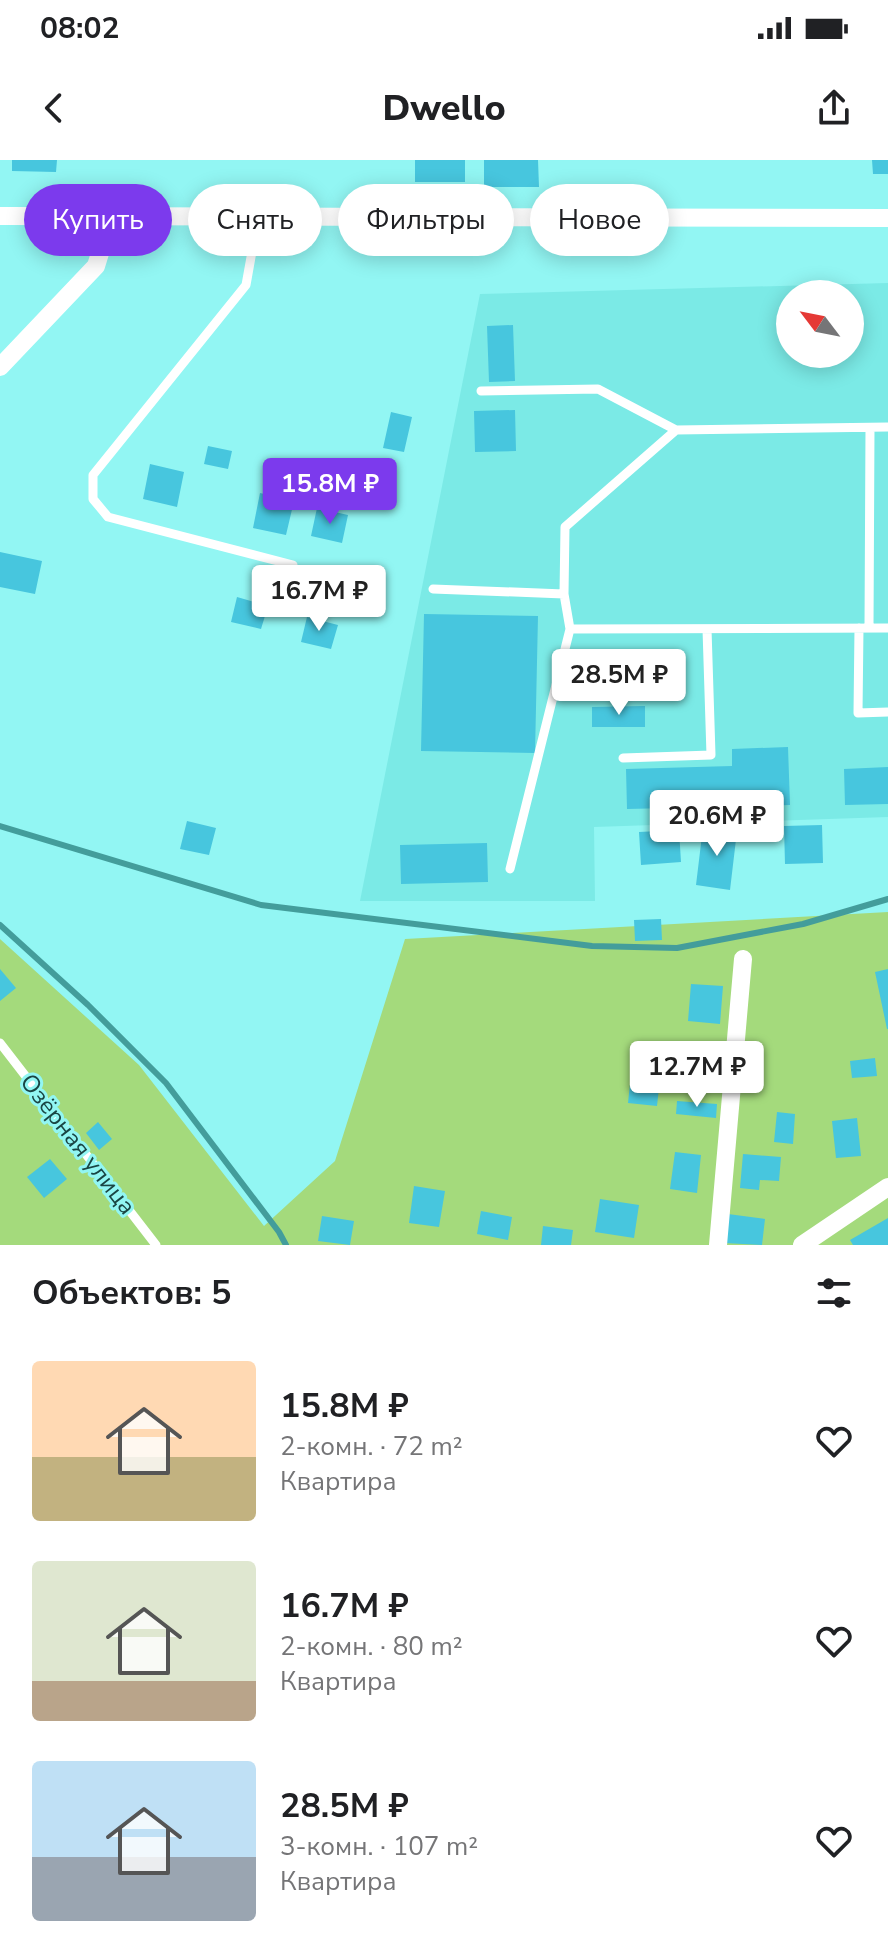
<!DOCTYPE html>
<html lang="ru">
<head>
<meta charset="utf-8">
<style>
  :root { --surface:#fff; --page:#f2f2f2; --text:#202124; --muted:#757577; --accent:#7c3aed }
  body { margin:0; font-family:"Nunito Sans",sans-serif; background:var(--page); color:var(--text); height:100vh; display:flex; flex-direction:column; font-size:30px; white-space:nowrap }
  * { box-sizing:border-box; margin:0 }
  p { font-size:26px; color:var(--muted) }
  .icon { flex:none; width:44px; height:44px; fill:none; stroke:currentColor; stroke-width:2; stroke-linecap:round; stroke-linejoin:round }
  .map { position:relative; height:1085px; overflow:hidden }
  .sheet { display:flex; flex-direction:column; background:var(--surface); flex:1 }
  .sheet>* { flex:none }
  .banner { position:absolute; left:24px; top:24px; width:840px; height:72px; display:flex; gap:16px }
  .needle { width:52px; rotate:302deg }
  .fabs { position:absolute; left:776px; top:120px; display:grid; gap:16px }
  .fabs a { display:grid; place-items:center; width:88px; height:88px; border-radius:50%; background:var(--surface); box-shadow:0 4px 20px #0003; font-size:40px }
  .price { position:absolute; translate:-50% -68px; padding:0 18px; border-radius:8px; background:#fff; color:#222; font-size:26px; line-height:52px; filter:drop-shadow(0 2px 4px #0008) }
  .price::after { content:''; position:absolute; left:50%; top:48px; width:24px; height:18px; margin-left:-12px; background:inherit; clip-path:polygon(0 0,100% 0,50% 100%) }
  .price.current { background:var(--accent); color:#fff }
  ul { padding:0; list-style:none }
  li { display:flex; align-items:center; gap:24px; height:200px; padding:0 32px }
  li span { display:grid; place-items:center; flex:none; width:224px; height:160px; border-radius:8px; color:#555 }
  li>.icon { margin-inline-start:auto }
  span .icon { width:96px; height:96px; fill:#fffc; stroke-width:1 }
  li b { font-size:34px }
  h2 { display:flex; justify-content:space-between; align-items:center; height:96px; padding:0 32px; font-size:34px }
  .tag { padding:0 28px; border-radius:36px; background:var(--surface); box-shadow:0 4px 20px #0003; font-size:28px; line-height:72px }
  .tag.current { background:var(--accent); color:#fff }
  .status { display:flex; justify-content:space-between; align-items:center; height:56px; padding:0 40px; background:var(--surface); direction:ltr }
  .status svg { height:22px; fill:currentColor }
  header { display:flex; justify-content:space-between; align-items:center; height:104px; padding:0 32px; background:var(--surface); font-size:36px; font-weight:800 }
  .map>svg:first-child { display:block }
  .built { fill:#7beae6; fill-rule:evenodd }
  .green { fill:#a4da7c }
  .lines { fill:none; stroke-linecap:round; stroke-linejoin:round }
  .stream { stroke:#439d9b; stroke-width:6 }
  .building { fill:#47c6de }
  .lane { stroke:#fff; stroke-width:9 }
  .street { stroke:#fff; stroke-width:18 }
  .labels { text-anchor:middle; stroke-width:6; stroke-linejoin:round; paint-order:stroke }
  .street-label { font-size:24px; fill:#1a4543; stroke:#92f6f3 }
</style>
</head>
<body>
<div class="status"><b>08:02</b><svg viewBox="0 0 49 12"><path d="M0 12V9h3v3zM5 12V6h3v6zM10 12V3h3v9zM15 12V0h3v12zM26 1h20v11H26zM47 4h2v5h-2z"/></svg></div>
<header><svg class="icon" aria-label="back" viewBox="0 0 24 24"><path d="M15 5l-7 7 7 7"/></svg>Dwello<svg class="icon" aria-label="share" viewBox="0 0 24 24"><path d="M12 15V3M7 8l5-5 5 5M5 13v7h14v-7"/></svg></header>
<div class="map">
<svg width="888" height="1085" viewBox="0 0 888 1085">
  <rect width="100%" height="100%" fill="#92f6f3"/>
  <path class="built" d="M888,123V657L594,667L595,741H360L480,134ZM790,134H850V194H790Z"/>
  <path class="green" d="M888,752V1085H0V779L139,905L264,1066L335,1001L405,779Z"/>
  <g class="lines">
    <path class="stream" d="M0,666L261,745L592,786L677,788L803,764L888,739
      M0,765L88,845L166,923L279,1072L286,1085"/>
  </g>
  <path class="building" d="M12,0H57L56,12L12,11Z
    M415,0H465V22H415Z
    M484,0H538L539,27H484Z
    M872,0H888V14H873Z
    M513,165L515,221L489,222L487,166Z
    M515,250L516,291L475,292L474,251Z
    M391,252L412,257L404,292L383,288Z
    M208,286L232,291L228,309L204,304Z
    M150,304L184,312L177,347L143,339Z
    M260,333L294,341L286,375L253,368Z
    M317,348L348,355L342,383L311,376Z
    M0,392L42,401L35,434L0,427Z
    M237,437L268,446L261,469L231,462Z
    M424,454L538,456L535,593L421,591Z
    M307,457L338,465L331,489L301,482Z
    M645,546V567H592V547Z
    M788,587L790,645L627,649L626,609L732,606V589Z
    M888,607V644L845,645L844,609Z
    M187,661L216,668L209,695L180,689Z
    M822,665L823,703L785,704L784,666Z
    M703,667L737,671L730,730L696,725Z
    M679,670L681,702L641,705L639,672Z
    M487,683L488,722L401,724L400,685Z
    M661,759L662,780L635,781L634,760Z
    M0,809L16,828L0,841Z
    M888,809V869H887L875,812Z
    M691,824L723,826L720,864L688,861Z
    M680,883L722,887L721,900L679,897Z
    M875,898L877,916L852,918L850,901Z
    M630,924L659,928L657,946L628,943Z
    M677,941L717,944L716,958L676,954Z
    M777,952L795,954L793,984L774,982Z
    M857,958L861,996L836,998L832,961Z
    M98,962L112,979L99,990L86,973Z
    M675,992L701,995L697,1033L670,1029Z
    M743,994L781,997L779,1021L760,1020L759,1030L740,1028Z
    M50,999L67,1019L44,1038L27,1017Z
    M414,1026L445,1031L439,1067L409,1063Z
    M600,1039L639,1045L634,1078L595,1072Z
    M481,1051L512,1057L508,1080L477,1074Z
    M728,1054L765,1059L762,1085L724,1083Z
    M322,1056L354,1061L350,1085L318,1081Z
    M888,1058V1085H853L850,1080Z
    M543,1066L573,1070L571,1085H541Z"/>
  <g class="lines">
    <path class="lane" d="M258,58L246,125L93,315V339L108,357L293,405
      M481,231L598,229L676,270
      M433,429L564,434
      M859,468L858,553L888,552
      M869,468L870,268
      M570,469L564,434L565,367L676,270L888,267
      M623,598L711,595L707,469
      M510,709L570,469L888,468
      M0,883L156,1085"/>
    <path class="street" d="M0,56L888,58
      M0,207L96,106L111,58
      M718,1085L743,799
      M802,1085L888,1027"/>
  </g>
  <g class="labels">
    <g class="street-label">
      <text transform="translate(78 984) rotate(52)" y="8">Озёрная улица</text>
    </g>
  </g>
</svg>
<div class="fabs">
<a><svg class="needle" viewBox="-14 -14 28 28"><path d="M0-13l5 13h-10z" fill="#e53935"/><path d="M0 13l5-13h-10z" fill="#757577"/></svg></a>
</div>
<b class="price current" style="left:330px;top:366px">15.8M ₽</b>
<b class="price" style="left:319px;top:473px">16.7M ₽</b>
<b class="price" style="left:619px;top:557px">28.5M ₽</b>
<b class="price" style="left:717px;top:698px">20.6M ₽</b>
<b class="price" style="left:697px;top:949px">12.7M ₽</b>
<div class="banner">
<a class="tag current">Купить</a>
<a class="tag">Снять</a>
<a class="tag">Фильтры</a>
<a class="tag">Новое</a>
</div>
</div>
<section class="sheet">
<h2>Объектов: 5<svg class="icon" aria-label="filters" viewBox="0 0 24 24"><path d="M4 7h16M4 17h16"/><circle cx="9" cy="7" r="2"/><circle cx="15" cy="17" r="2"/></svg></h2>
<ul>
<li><span style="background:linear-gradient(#ffd9b3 60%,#c2b280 0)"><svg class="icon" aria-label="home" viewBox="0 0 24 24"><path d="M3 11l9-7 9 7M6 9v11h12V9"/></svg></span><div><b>15.8M ₽</b><p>2-комн. · 72 m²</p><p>Квартира</p></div><svg class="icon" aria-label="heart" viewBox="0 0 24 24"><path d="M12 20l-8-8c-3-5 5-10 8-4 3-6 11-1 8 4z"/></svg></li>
<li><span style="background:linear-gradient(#dfe7d0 75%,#b9a48a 0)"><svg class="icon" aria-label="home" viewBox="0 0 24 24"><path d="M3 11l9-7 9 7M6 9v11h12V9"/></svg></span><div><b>16.7M ₽</b><p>2-комн. · 80 m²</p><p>Квартира</p></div><svg class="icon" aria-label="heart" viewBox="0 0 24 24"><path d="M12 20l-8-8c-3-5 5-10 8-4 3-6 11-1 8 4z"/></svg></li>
<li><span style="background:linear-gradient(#bfe0f5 60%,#9aa5b1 0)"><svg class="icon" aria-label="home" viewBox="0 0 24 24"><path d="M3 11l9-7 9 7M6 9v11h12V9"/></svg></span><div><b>28.5M ₽</b><p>3-комн. · 107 m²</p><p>Квартира</p></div><svg class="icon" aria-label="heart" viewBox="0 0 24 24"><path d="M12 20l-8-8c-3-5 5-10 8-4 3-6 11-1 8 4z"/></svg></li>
</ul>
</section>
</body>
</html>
